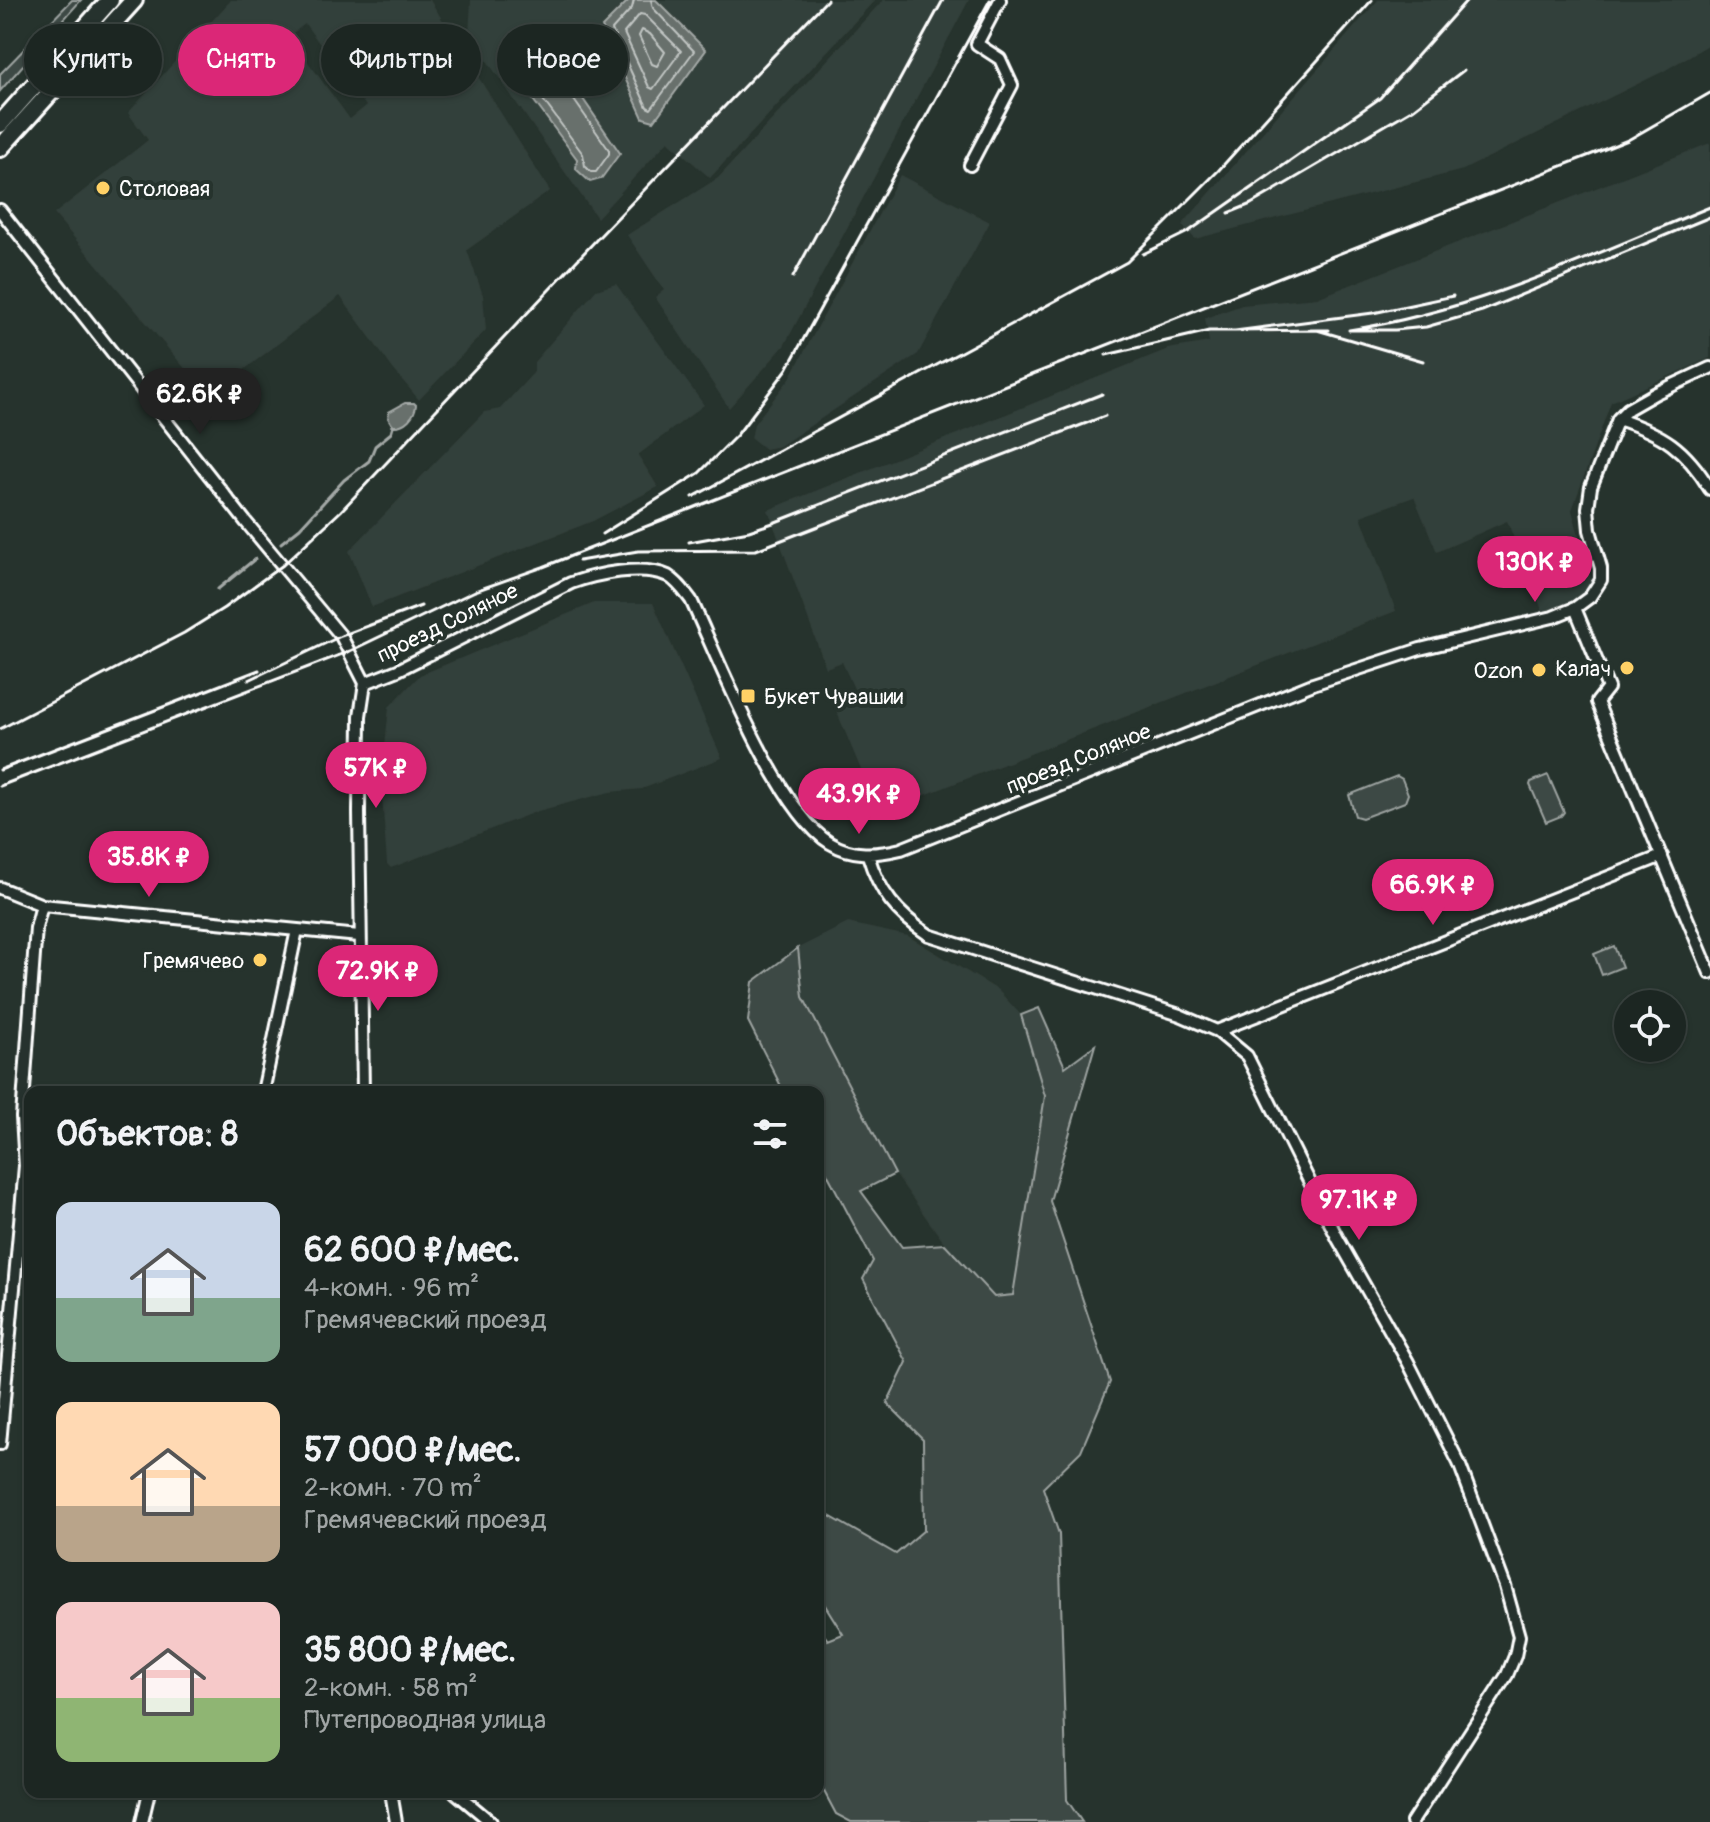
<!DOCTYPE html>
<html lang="ru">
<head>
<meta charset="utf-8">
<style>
  :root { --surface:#1c2622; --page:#29322f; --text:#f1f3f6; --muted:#a0a5a5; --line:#3a4340; --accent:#db2777 }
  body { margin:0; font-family:Pangolin,sans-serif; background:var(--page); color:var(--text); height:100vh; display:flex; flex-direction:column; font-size:30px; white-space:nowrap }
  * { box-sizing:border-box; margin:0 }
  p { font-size:26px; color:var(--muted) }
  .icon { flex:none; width:44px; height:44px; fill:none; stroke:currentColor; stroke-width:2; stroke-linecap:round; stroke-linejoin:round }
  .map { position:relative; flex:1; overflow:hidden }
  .side { position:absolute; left:24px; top:1086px; width:800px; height:712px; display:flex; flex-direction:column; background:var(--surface); border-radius:16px; box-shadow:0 2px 6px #0004,0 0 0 2px var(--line) }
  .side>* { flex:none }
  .guide { position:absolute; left:24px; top:24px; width:800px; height:72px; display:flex; gap:16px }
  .tools { position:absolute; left:1614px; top:990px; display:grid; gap:16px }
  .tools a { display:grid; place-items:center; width:72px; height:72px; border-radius:50%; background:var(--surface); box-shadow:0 2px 6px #0004,0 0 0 2px var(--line); font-size:40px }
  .price { position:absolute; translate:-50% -68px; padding:0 18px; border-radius:28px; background:var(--accent); color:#fff; font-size:26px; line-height:52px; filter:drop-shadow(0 2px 4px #0008) }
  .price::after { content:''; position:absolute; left:50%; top:48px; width:24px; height:18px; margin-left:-12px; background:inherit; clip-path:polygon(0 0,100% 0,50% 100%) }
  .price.on { background:#222; color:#fff }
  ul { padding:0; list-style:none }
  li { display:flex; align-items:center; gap:24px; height:200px; padding:0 32px }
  li span { display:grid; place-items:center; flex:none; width:224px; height:160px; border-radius:16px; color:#555 }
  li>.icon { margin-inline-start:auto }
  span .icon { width:96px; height:96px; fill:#fffc; stroke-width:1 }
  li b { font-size:34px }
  h2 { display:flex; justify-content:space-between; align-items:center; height:96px; padding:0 32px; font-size:34px }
  .chip { padding:0 28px; border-radius:36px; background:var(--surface); box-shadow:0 2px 6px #0004,0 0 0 2px var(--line); font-size:28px; line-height:72px }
  .chip.on { background:var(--accent); color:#fff }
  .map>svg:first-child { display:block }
  .built { fill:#333f3a; fill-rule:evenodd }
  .green { fill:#3e4944; stroke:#9ea4a2; stroke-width:2 }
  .water { fill:#67706c; stroke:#a4a9a7; stroke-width:2 }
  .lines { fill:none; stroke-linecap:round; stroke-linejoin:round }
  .shore { stroke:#c2c6c4; stroke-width:2 }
  .stream { stroke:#a4a9a7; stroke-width:3 }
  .street-casing { stroke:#fff; stroke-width:16 }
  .primary-casing { stroke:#fff; stroke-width:22 }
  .street { stroke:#26332d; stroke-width:10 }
  .primary { stroke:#26332d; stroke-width:16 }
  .rail { stroke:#fff; stroke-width:3 }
  .poi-dot { fill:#ffd166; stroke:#26332d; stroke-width:3 }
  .labels { text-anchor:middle; stroke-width:8; stroke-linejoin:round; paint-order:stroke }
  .poi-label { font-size:22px; fill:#fff; stroke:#26332d; text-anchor:end }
  .street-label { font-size:22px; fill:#fff; stroke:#26332d }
</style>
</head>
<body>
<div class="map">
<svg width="1710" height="1822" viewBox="0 0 1710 1822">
  <rect width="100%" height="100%" fill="#26332d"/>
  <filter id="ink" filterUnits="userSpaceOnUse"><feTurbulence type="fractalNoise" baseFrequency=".0125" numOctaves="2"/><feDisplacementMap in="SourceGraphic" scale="16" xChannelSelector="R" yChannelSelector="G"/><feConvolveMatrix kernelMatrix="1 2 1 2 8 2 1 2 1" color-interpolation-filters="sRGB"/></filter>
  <g filter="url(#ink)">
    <path class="built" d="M231,0H430L550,191L467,250L483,295L486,330L419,400L393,369L340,296L209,397L54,214L148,140L128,113ZM305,24L366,106L350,119L289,36Z
      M471,0H875L710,178L668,141L597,218L469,35Z
      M883,0H969L784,346L729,408L655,297L664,290L627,235L718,178Z
      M1378,0H1710V44L1664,71L1463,170L1195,239L1182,225Z
      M1710,143V358L1611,402L1572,510L1593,586L1575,602L1544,615L1507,521L1437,552L1414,497L1361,516L1396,611L879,813L836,710L859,700L842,662L826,668L768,510L1168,349L1209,342L1205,318L1242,305L1317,298Z
      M900,175L990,222L918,354L780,446L765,449L751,438L754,424L790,378Z
      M616,284L704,405L638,455L658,487L593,521L372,607L349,551L484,412L500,409L534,372V362L596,290Z
      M594,603H653L722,758L642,789L610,792L538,811L391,868L387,864L381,783L389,707L420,675Z
      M848,923L908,936L998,990L1021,1015L1045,1096L1013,1296L994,1298L945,1244L895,1174L803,997L798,948Z"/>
    <path class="green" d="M72,0H81L0,91V74Z
      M1548,775L1564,812L1561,816L1546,822L1530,785L1531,782Z
      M1397,776L1402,779L1408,794L1405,802L1362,818L1355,816L1349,795Z
      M1614,946L1622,967L1602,975L1594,954Z
      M798,948L803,997L895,1174L861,1191L902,1247L945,1244L994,1297L1013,1295L1045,1096L1021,1015L1039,1008L1065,1067L1095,1045L1050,1201L1110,1382L1081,1451L1043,1488L1059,1534L1067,1800L1082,1822H851L836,1814L818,1780V1627L828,1640L843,1634L818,1594V1504L826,1514L896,1554L924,1530L923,1439L887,1403L907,1362L863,1279L873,1261L818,1156V1092H784L748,1021L753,982Z"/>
    <path class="water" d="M629,0H656L706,50L654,121L643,118L602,27Z
      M532,41L559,64L620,153L601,179L590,182L576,169L577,159L505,62Z
      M405,403H414L416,405C415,416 405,427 393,426L388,418L389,412Z"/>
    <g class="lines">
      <path class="shore" d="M634,0L632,8L612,30L647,107L651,109L694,51L653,8L651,0
        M640,14L645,15L681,51L653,89L649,87L624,33Z
        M642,30L650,34L665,52L657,66L652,64L639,36Z
        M532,53L553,70L609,150V154L596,172H591L585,166L583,154L518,66L519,62Z"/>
      <path class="stream" d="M281,543L300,528L344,480L369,461L375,446L391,433L393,426
        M218,589L255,559"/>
      <g class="street-casing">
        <path id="street" d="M970,165L1012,85L1000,59L977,44L1000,0
          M0,210L246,522L341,636L365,683L360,716L359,813L363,1092
          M1618,419C1663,434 1685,448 1710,489
          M1575,608L1608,688L1597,702L1710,973
          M365,683L398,670L571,583C597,574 642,564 668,576C678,582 684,591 691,600C718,658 778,812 830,843C853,857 876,855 901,849L1313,684L1420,649L1553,617L1575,608L1590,597L1601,580V568L1590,530L1588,508L1591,487L1618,419L1628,409L1656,393L1710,368
          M868,855C879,892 897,914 929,935L1180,1015L1217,1031L1247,1056L1338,1239L1408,1362L1459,1463L1505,1586L1519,1636L1515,1656L1507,1675L1412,1822
          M0,888L42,905L359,936
          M1217,1031L1662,856
          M263,1092L297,930
          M0,1444L25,1166L22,1117L36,928L42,905
          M391,1792L396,1822
          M455,1792L491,1822
          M142,1822L149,1792"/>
      </g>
      <g class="primary-casing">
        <path id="primary" d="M0,124L110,0
          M0,148L134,0"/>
      </g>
      <use href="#street" class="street"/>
      <use href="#primary" class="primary"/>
      <path class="rail" d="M1710,207C1592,255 1476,311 1349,330H1395L1426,327L1482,311L1710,217
        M1229,213L1251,204L1413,109L1464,70
        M1143,254L1188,232L1380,98L1467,0
        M793,277L943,0
        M1317,330L1235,331L1373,313L1453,296
        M1329,330H1317L1423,361
        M1106,355L1209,331H1235
        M693,497L1127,262L1218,171L1372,0
        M602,534L699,473L737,435L787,369L990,0
        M689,542L749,531L773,523L1102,394
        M579,561L638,551L756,550L1105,416
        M249,680L341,636L421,606
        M0,729L184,633L224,608L283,565L341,511L597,239L827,0
        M0,770L259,670
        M0,786L350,651L475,591L543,567L1628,140L1710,93"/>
    </g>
  </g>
  <g class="poi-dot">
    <circle cx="103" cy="188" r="8"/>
    <circle cx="1627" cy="668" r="8"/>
    <circle cx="1539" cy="670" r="8"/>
    <rect x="740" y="688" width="16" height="16" rx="4"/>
    <circle cx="260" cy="960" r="8"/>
  </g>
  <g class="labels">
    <g class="poi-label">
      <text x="119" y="196" text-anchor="start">Столовая</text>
      <text x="1611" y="676">Калач</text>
      <text x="1523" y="678">Ozon</text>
      <text x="764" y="704" text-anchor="start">Букет Чувашии</text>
      <text x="244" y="968">Гремячево</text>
    </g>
    <g class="street-label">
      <text transform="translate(447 622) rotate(-26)" y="8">проезд Соляное</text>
      <text transform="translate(1078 758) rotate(-22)" y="8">проезд Соляное</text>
    </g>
  </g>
</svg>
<div class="tools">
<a><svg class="icon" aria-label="locate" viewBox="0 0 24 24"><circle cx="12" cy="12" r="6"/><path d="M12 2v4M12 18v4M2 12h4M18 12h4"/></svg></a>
</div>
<b class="price on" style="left:200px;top:436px">62.6K ₽</b>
<b class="price" style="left:1535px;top:604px">130K ₽</b>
<b class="price" style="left:376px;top:810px">57K ₽</b>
<b class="price" style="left:859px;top:836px">43.9K ₽</b>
<b class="price" style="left:149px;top:899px">35.8K ₽</b>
<b class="price" style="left:1433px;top:927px">66.9K ₽</b>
<b class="price" style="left:378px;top:1013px">72.9K ₽</b>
<b class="price" style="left:1359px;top:1242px">97.1K ₽</b>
<div class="guide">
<a class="chip">Купить</a>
<a class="chip on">Снять</a>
<a class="chip">Фильтры</a>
<a class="chip">Новое</a>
</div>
<section class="side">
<h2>Объектов: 8<svg class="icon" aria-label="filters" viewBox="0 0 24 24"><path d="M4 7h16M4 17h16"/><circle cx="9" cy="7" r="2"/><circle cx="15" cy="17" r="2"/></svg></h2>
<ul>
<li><span style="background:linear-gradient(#c9d6e8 60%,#7fa58c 0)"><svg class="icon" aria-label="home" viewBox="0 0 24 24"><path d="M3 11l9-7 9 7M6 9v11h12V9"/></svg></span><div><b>62 600 ₽/мес.</b><p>4-комн. · 96 m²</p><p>Гремячевский проезд</p></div></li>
<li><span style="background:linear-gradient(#ffd9b3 65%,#b9a48a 0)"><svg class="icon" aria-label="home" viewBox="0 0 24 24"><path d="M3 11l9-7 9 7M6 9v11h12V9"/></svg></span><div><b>57 000 ₽/мес.</b><p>2-комн. · 70 m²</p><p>Гремячевский проезд</p></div></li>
<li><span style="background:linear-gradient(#f6c9c9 60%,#8fb573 0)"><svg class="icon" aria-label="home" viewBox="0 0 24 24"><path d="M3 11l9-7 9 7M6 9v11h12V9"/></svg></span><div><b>35 800 ₽/мес.</b><p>2-комн. · 58 m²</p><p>Путепроводная улица</p></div></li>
</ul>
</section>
</div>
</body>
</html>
